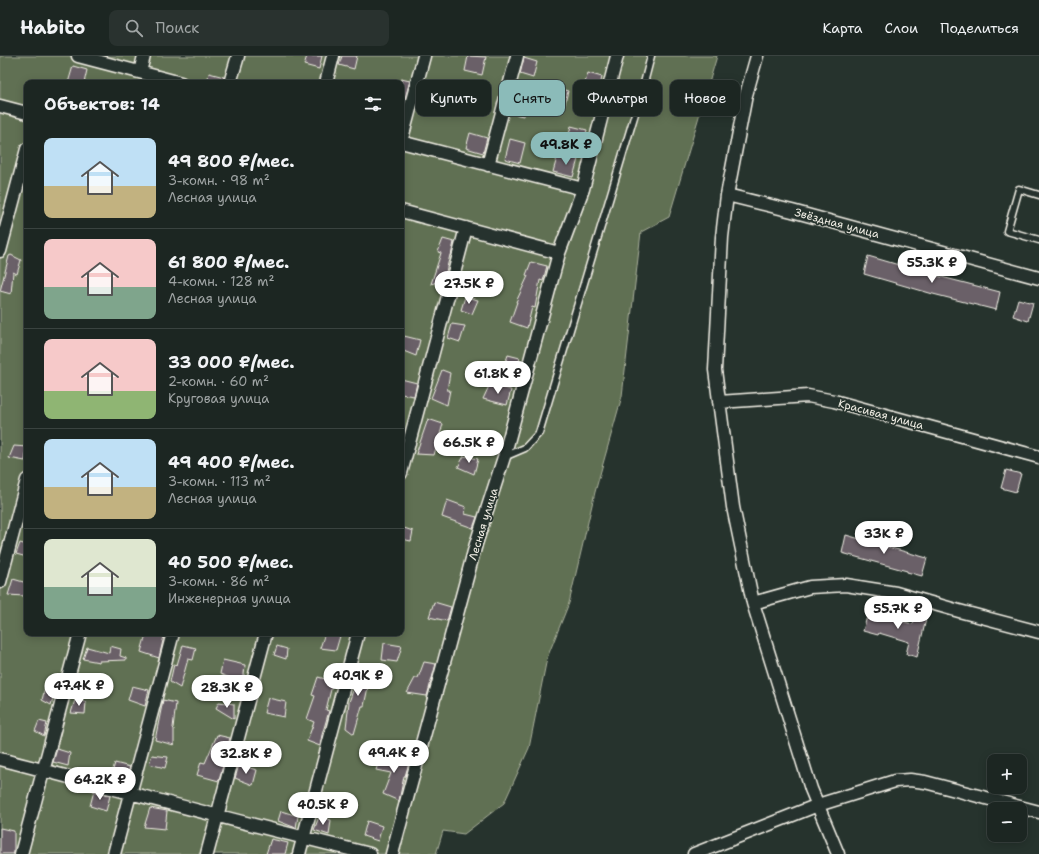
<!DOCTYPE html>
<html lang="ru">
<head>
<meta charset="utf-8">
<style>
  :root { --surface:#1c2622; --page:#29322f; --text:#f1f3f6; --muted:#a0a5a5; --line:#3a4340; --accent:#8bbbb9 }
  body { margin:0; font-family:"Shantell Sans",sans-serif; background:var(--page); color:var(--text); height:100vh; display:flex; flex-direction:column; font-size:15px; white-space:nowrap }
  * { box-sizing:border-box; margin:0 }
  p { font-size:13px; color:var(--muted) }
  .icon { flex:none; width:22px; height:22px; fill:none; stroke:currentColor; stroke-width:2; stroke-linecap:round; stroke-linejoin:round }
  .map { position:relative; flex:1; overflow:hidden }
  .details { position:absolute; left:24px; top:24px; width:380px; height:556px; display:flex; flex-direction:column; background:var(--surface); border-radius:8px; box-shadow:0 2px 10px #0003,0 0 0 1px var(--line) }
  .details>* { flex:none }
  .banner { position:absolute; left:416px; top:24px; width:380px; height:36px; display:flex; gap:8px }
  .buttons { position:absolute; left:987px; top:698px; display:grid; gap:8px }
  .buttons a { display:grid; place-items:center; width:40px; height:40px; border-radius:8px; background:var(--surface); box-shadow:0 2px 10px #0003,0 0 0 1px var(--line); font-size:20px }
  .price { position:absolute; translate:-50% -34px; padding:0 9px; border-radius:14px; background:#fff; color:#222; font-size:13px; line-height:26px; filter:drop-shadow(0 1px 2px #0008) }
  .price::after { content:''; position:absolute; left:50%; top:24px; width:12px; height:9px; margin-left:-6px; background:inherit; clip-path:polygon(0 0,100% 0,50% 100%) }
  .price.current { background:var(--accent); color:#111 }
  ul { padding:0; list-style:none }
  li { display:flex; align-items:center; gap:12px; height:100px; padding:0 20px }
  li+li { border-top:1px solid var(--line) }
  li span { display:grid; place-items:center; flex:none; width:112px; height:80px; border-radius:8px; color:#555 }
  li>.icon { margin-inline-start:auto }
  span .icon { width:48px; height:48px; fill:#fffc; stroke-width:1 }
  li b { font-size:17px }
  h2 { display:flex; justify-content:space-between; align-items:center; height:48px; padding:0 20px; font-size:17px }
  .pill { padding:0 14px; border-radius:8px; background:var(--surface); box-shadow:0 2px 10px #0003,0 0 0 1px var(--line); font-size:14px; line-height:36px }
  .pill.current { background:var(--accent); color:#111 }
  header { display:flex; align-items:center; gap:24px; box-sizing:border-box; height:56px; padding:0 20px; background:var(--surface); border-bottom:1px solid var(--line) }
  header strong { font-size:19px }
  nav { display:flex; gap:22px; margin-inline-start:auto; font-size:14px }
  .search { width:280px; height:36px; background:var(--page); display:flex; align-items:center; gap:10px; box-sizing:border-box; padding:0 14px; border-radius:8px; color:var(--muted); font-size:15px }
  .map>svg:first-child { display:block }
  .green { fill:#607052; stroke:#aab09d; fill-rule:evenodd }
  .building { fill:#6a6168; stroke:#f4f1e8 }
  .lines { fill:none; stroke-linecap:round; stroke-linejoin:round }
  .lane-casing { stroke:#f4f1e8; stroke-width:9 }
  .street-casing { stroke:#f4f1e8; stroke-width:15 }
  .lane { stroke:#26332d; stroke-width:6 }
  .street { stroke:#26332d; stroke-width:12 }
  .labels { text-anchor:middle; stroke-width:3.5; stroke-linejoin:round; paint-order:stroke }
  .street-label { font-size:11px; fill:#f4f1e8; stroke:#26332d }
</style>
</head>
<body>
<header>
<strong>Habito</strong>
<div class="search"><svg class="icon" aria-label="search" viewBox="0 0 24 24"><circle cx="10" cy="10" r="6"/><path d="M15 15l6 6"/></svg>Поиск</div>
<nav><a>Карта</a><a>Слои</a><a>Поделиться</a></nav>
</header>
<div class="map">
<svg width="1039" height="798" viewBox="0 0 1039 798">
  <rect width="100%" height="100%" fill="#26332d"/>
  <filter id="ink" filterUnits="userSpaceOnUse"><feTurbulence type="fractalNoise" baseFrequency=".025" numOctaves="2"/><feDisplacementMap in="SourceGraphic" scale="8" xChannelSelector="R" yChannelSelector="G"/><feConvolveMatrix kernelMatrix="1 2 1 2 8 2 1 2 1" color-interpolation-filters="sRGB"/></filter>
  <g filter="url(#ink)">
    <path class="green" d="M0,0H717L669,161L641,176L622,340L595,436L569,547L547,602L529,692L504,747L464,778L443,775L436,798H0ZM27,27H401V577H27Z"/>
    <path class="building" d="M307,0H322L319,13L304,9Z
      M342,0H357L354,13L339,9Z
      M468,0L486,1L482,19L465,15Z
      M524,2L537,6L533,22L520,18Z
      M73,10L87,14L84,27H68Z
      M209,17L224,21L223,27H207Z
      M588,17L602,21L599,34L584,30Z
      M401,23L410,25L403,49L401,48Z
      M430,26L445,30L440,46L425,43Z
      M554,31L568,35L563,56L548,52Z
      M512,47L526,50L523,60L510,57Z
      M571,70L587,74L584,86L568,82Z
      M470,77L487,82L483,97L466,92Z
      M510,83L525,87L520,107L505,103Z
      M558,98L578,103L573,121L553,116Z
      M443,183L454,186L451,200L450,199L444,224L431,228L441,197L438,196Z
      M11,199L21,204L17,218L13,216L11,238L0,235L9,200Z
      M868,200L930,218L1000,236L996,254L933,238L864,218Z
      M531,206L547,210L543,225L540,224L535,252L532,251L527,272L510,266L517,246H516L528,220L526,219Z
      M465,241L478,244L472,258L461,254Z
      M1018,243L1033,247L1028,265L1013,260Z
      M452,268L465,270L460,286L448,282Z
      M404,280L420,284L416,300L401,294Z
      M508,299L520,302L516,317L503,313Z
      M442,314L450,317L447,334H450L447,349L431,342Z
      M401,323L417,327L414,340L401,338Z
      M490,328L511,334L507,349L483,343Z
      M428,363L443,368L434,399L416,398Z
      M14,390L27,391L25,405L9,402Z
      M464,400L478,403L474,418L458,411Z
      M1006,414L1021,418L1016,436L1001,432Z
      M447,444L466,451L465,458L477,461L473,472L442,461Z
      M401,471L413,475L411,485L401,483Z
      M846,479L927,502L922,520L907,516V515L842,497Z
      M20,487L27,489V501L16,498Z
      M13,523L27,527L24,540L8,539Z
      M434,546L451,551L447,565L429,561Z
      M868,557L913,568L915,560L926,563L917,601L906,598L909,586L879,577L878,579L863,575Z
      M325,577L340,580L336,594L320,592Z
      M146,578L164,580L159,602L141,596Z
      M384,587L402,590L397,606L382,604Z
      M183,589L196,592L193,604L188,603L180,632L170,626L174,608L177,609Z
      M110,590L121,593L120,600L126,602V604L99,605V606L83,603L87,591L109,597Z
      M277,590L287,593L286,603L274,599Z
      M223,604L245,609L243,627L220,618Z
      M424,606L436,608L427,640L407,637L415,622H418Z
      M359,608L372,612L364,650H362L354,678L346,672L349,646L358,621L355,619Z
      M318,621L333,625L326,654L329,655L322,679L320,690L307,685L314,666L307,663L315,640L312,639Z
      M132,630L149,634L145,650L128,644Z
      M45,632L55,635L51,649L42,644Z
      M268,642L286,646L284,661L264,657Z
      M75,644L86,646L85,658L71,657Z
      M163,644L176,647L173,672L174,673V689L155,684Z
      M219,646L234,648V663L216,652Z
      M39,665L47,667L44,680L35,675Z
      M217,679L230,682L219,725L197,719L201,706L205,707Z
      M57,693L70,697L68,710L53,706Z
      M382,696L410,704L405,720H404L399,745L383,738L391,717L376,714Z
      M152,699L168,701L165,712L149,708Z
      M115,707L130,711L125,724L112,717Z
      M239,709L257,714L253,729L235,722Z
      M94,735L110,740L106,755L90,750Z
      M150,752L167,755L165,773L144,771Z
      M281,755L298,760L296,772L278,765Z
      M319,761L331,764L329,779L314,774Z
      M367,765L382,770L378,785L363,780Z
      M0,772L14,775V798H0Z
      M271,783L288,787L285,798H266Z"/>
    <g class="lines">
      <g class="lane-casing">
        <path id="lane" d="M1039,139L1019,133L1007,175L1039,184
          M504,401L525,392L539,377L643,31L651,0"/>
      </g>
      <g class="street-casing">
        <path id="street" d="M78,0L181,27
          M757,0L746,39L727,139L722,181L715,314L733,451L753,547L811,733L838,798
          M140,16L144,0
          M230,27L238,0
          M326,27L333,0
          M0,50L27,57
          M401,86L583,133
          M401,86L424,0
          M488,109L517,0
          M727,139L792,155L1039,222
          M401,155L559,197
          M0,195L27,93
          M719,346L808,340L834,345L1039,401
          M401,417L466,172
          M0,526L27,424
          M753,547L810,531L846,529L896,537L959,555L1039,576
          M0,703C123,735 246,768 370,798
          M21,798L80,577
          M114,798L173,577
          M207,798L266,577
          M299,798L358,577
          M392,798L476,488L504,401L559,197L583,133L617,0
          M694,798L818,749L895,725L910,724L925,726L1039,756"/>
      </g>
      <use href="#lane" class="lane"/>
      <use href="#street" class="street"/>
    </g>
  </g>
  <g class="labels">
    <g class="street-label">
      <text transform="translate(837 167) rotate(15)" y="4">Звёздная улица</text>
      <text transform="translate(881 358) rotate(15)" y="4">Красивая улица</text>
      <text transform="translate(483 468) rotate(-73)" y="4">Лесная улица</text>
    </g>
  </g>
</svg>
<div class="buttons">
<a>+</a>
<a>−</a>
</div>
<b class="price current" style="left:566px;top:110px">49.8K ₽</b>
<b class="price" style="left:932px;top:228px">55.3K ₽</b>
<b class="price" style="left:469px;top:249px">27.5K ₽</b>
<b class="price" style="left:498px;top:339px">61.8K ₽</b>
<b class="price" style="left:469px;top:408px">66.5K ₽</b>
<b class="price" style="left:884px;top:499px">33K ₽</b>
<b class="price" style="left:898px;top:574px">55.7K ₽</b>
<b class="price" style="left:358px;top:641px">40.9K ₽</b>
<b class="price" style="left:79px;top:651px">47.4K ₽</b>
<b class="price" style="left:227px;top:653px">28.3K ₽</b>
<b class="price" style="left:394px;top:718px">49.4K ₽</b>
<b class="price" style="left:246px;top:719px">32.8K ₽</b>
<b class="price" style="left:100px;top:745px">64.2K ₽</b>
<b class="price" style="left:323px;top:770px">40.5K ₽</b>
<div class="banner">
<a class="pill">Купить</a>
<a class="pill current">Снять</a>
<a class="pill">Фильтры</a>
<a class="pill">Новое</a>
</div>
<section class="details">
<h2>Объектов: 14<svg class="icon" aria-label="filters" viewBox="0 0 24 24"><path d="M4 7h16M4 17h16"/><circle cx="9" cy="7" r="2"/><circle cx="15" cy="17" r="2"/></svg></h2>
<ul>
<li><span style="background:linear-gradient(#bfe0f5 60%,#c2b280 0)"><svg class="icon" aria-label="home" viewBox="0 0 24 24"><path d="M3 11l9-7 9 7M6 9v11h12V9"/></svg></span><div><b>49 800 ₽/мес.</b><p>3-комн. · 98 m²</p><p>Лесная улица</p></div></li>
<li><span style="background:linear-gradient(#f6c9c9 60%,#7fa58c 0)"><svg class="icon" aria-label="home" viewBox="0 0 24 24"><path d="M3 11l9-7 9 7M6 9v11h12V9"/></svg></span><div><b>61 800 ₽/мес.</b><p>4-комн. · 128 m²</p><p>Лесная улица</p></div></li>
<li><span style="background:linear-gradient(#f6c9c9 65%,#8fb573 0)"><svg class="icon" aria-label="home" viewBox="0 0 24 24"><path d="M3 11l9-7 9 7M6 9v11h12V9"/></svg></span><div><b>33 000 ₽/мес.</b><p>2-комн. · 60 m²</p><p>Круговая улица</p></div></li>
<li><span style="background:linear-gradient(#bfe0f5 60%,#c2b280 0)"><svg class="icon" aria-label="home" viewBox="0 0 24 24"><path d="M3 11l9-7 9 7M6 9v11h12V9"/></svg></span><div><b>49 400 ₽/мес.</b><p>3-комн. · 113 m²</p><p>Лесная улица</p></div></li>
<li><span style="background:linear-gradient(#dfe7d0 60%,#7fa58c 0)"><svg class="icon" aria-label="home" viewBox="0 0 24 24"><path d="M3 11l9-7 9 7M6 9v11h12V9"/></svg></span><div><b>40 500 ₽/мес.</b><p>3-комн. · 86 m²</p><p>Инженерная улица</p></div></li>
</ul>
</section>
</div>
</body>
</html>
